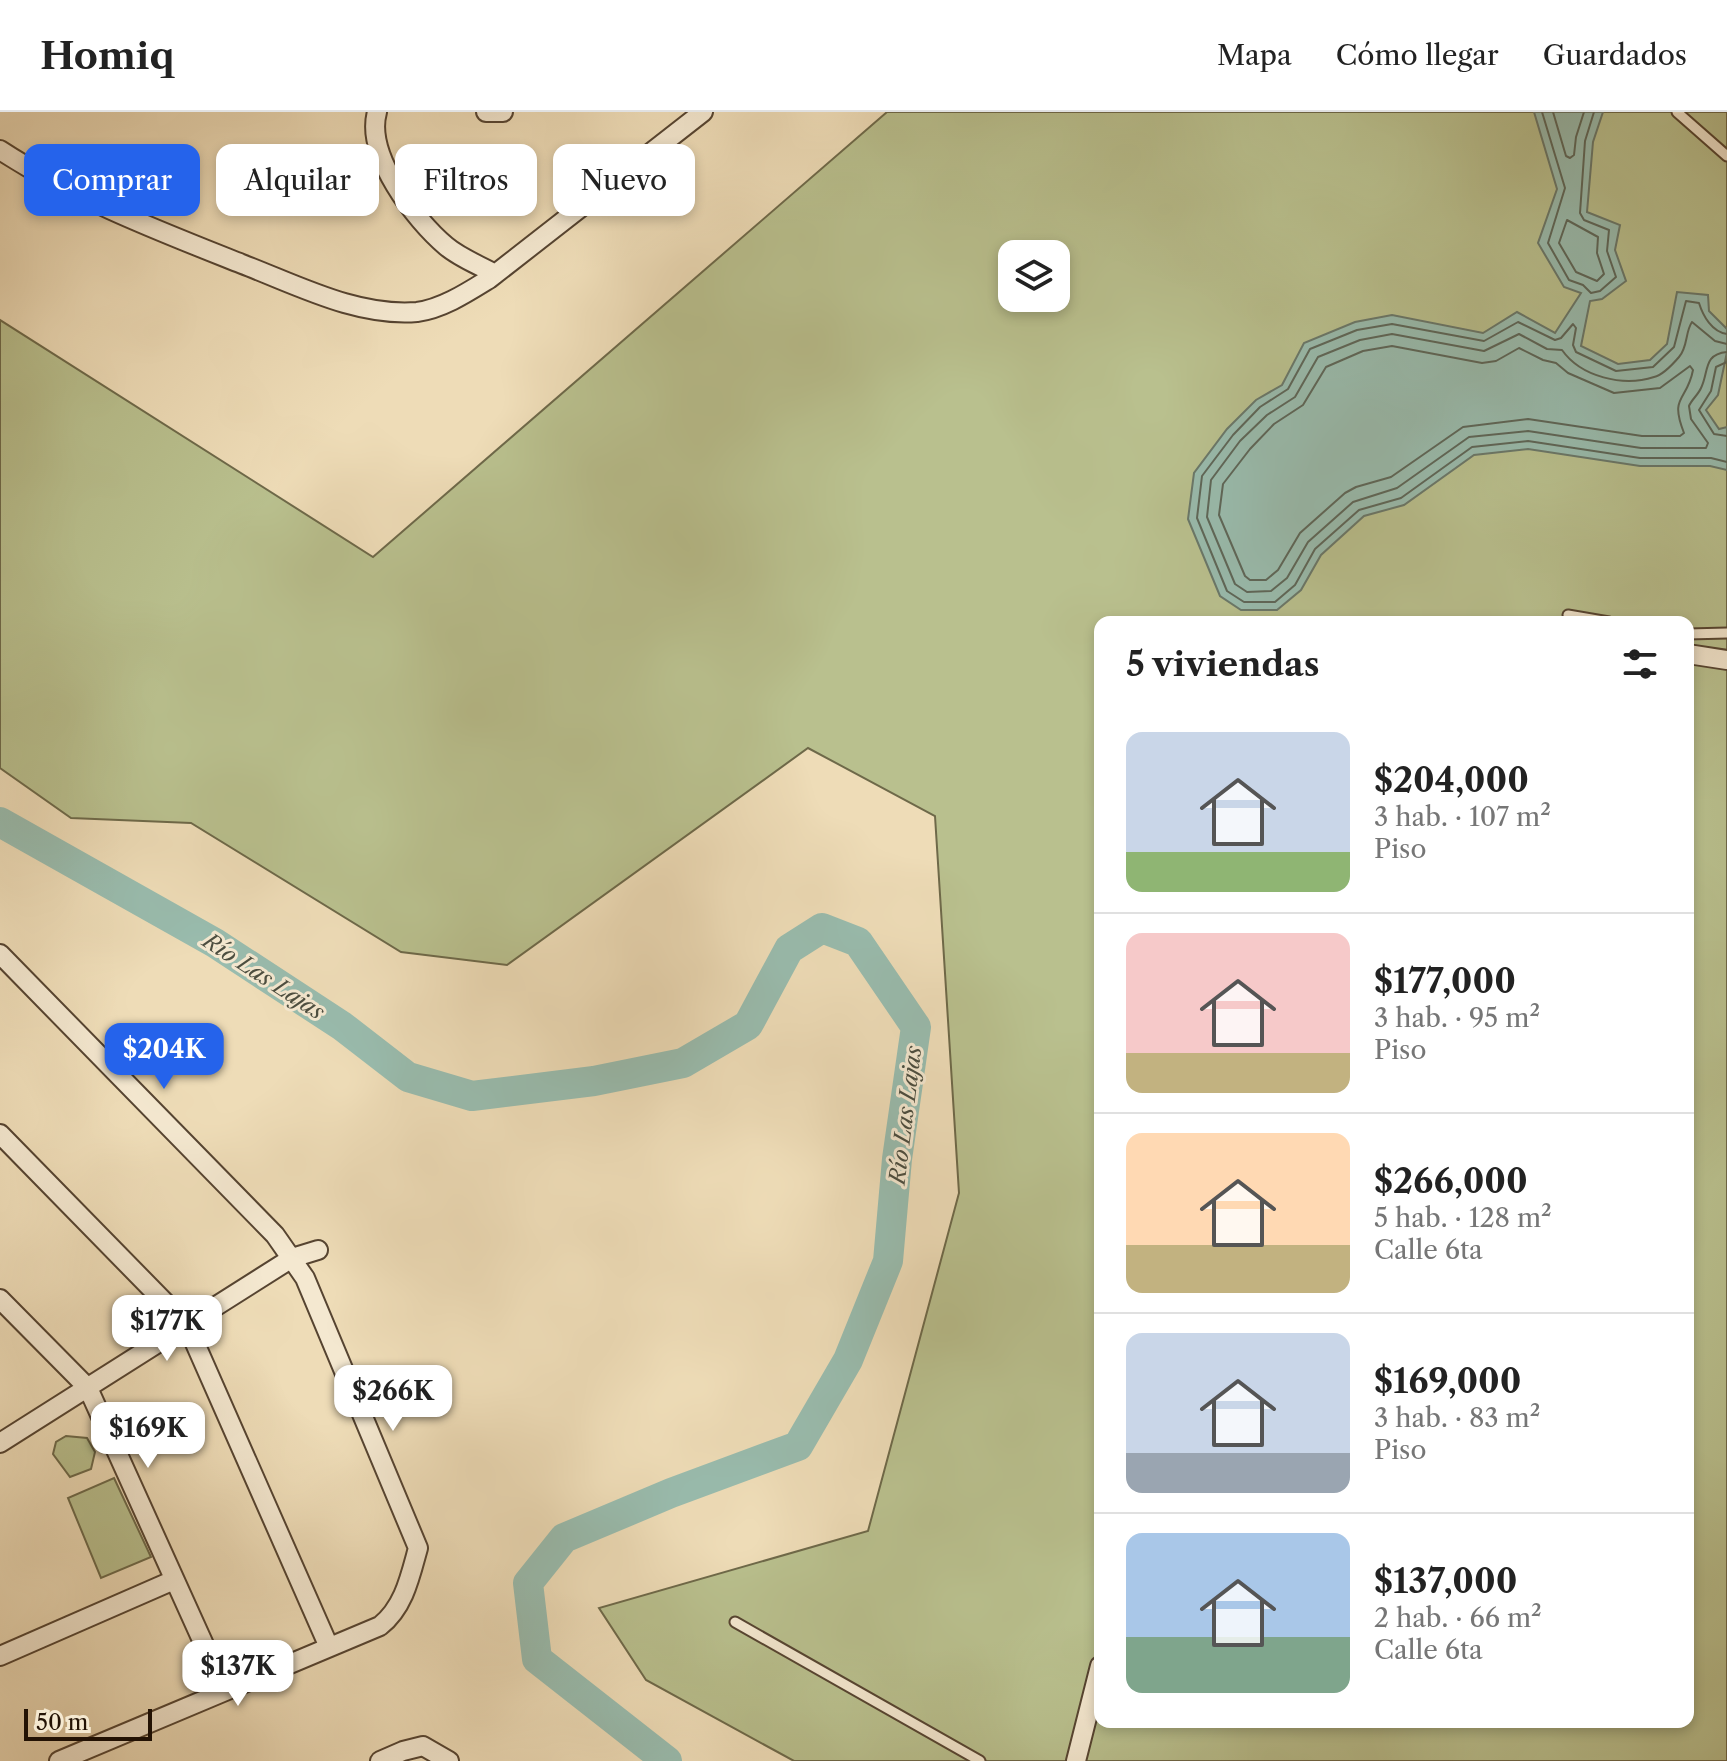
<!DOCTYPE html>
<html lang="es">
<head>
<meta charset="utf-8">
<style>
  :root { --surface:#fff; --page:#f6f6f6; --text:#222; --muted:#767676; --line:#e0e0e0; --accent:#2563eb }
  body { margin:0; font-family:"Libre Caslon Text",serif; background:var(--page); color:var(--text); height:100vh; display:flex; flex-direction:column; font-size:30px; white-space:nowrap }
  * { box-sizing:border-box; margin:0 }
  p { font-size:26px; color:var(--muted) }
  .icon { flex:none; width:44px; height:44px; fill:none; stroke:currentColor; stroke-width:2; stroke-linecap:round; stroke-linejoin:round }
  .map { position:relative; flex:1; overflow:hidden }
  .side { position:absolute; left:1094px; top:504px; width:600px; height:1112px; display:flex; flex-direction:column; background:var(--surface); border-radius:16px; box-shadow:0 4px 12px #0003 }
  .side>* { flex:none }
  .top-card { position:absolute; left:24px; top:32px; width:760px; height:72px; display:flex; gap:16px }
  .fabs { position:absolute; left:998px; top:128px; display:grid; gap:16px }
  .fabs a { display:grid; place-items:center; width:72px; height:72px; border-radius:16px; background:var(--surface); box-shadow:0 4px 12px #0003; font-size:40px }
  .scale { position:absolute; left:24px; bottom:20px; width:128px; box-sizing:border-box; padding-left:8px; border:4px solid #231204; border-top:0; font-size:22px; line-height:28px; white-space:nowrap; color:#231204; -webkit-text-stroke:6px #f4e8d0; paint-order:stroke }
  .price { position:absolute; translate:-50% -68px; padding:0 18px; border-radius:16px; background:#fff; color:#222; font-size:26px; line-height:52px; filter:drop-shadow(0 2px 4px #0008) }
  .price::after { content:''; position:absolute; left:50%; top:48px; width:24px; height:18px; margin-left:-12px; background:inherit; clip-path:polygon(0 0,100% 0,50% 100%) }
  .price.on { background:var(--accent); color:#fff }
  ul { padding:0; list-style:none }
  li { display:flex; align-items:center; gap:24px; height:200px; padding:0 32px }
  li+li { border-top:2px solid var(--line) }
  li span { display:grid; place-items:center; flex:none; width:224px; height:160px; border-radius:16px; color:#555 }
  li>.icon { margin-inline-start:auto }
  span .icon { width:96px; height:96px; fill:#fffc; stroke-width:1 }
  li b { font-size:34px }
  h2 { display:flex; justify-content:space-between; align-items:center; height:96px; padding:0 32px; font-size:34px }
  .tag { padding:0 28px; border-radius:16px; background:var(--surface); box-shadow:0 4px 12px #0003; font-size:28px; line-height:72px }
  .tag.on { background:var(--accent); color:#fff }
  header { display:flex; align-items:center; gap:48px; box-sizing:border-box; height:112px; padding:0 40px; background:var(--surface); border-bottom:2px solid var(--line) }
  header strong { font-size:38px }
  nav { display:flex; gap:44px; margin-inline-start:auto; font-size:28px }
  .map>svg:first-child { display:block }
  .green { fill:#b9c08e; stroke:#6e6949; stroke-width:2; fill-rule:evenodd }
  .water { fill:#99bcae; stroke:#6a786a; stroke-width:2 }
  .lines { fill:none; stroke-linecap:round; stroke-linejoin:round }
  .shore { stroke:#5e6759; stroke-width:2 }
  .river { stroke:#99bcae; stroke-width:30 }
  .lane-casing { stroke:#564431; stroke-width:13 }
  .street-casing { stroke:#564431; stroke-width:22 }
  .lane { stroke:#f4e8d0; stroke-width:9 }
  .street { stroke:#f4e8d0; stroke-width:18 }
  .labels { text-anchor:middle; stroke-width:6; stroke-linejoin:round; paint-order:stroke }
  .water-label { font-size:22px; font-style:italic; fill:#4c4e40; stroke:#f4e8d0 }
</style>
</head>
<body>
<header>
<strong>Homiq</strong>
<nav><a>Mapa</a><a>Cómo llegar</a><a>Guardados</a></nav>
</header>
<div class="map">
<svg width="1727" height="1649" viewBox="0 0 1727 1649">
  <rect width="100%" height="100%" fill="#eedcb7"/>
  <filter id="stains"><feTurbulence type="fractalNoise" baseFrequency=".0025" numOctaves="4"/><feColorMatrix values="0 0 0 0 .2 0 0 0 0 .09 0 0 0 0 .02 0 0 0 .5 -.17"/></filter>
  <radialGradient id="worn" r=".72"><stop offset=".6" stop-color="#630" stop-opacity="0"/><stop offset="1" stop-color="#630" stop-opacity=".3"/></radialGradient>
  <path class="green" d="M887,0H1727V1649H794L646,1568L599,1496L868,1419L959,1081L935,704L808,636L507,853L401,840L191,711L71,706L0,656V208L373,445ZM1012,142H1056V186H1012ZM1100,510H1688V1610H1100Z
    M66,1324L87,1326L95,1340L91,1357L70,1365L53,1342L56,1330Z
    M114,1366L151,1445L101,1466L68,1386Z"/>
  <path class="water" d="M1534,0H1603L1593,30L1587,100L1620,113L1615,138L1626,169L1602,187L1590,189L1581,234L1618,252L1650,248L1667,232L1677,180L1708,183L1709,199L1727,217V240L1718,283L1706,298L1719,317L1727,315V358L1710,354H1640L1528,337L1474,343L1404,393L1364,404L1321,443L1301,478L1277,498H1241L1220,484L1188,407L1194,361L1227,317L1256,288L1282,273L1304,231L1355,210L1392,203L1483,221L1517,200L1555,221L1581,181L1564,175L1538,131L1557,77Z"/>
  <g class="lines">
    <path class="shore" d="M1542,0L1565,76L1548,131L1569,168L1583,173L1591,181L1600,179L1616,165L1607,139L1609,118L1584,108L1580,101L1585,29L1594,0
      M1553,0L1566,44L1570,46L1574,43L1576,25L1584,0
      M1567,108L1598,125L1597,141L1604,162L1597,169L1576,160L1559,131Z
      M1727,222C1712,220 1703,204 1699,191L1686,189L1674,235L1653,255L1616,259L1576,240L1573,233L1576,216L1573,212L1561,226L1555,228L1518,210L1484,229L1392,212L1357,218L1310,237L1288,277L1260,295L1233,323L1202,364L1197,406L1227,479L1244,490H1275L1295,473L1315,437L1359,398L1401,386L1472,335L1528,329L1640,346H1711L1727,350
      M1727,232L1715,229L1692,210C1685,220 1688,235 1679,245C1673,252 1663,263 1654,265C1623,275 1581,265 1562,238L1547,237L1519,222L1484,239L1392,222L1360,228L1318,245L1295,285L1267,303L1240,329L1211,368L1207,405L1235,472L1247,480L1271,479L1287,466L1308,430L1353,390L1397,376L1469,325L1528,319L1641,336H1706L1708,331L1691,307L1689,294C1692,287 1698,283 1701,276C1709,260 1703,242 1727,240
      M1392,234L1482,251L1496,249L1519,236L1543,248L1556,251L1568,261L1614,281L1660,276L1690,254L1693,258C1687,290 1669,283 1684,321L1680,324H1642L1528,307L1463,315L1391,365L1356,375L1345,381L1300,421L1278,458L1266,468H1250L1245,464L1219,403L1223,372L1250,337L1274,312L1303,293L1326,255L1363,239Z
      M1727,250L1716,255L1711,279L1699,298L1714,322L1727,324"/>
    <path class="river" d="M0,710L215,831L342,914L408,965L472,984L594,969L683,951L748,913L789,837L822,816L858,830L916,915L897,1047L888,1149L848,1248L798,1334L671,1381L564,1426L528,1471L537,1547L667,1649"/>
    <g class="lane-casing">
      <path id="lane" d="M1677,0L1727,44
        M1568,503L1609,510
        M1688,522L1727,521
        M735,1510L980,1649"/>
    </g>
    <g class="street-casing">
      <path id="street" d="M377,0C365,43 415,108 446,134C460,146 479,153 495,162
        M486,0H503
        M0,38C75,87 159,119 242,152C297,173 357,205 417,200C442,197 468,180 489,167L703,0
        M1688,542L1727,548
        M0,842L275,1123L305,1166L418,1436C410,1465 404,1495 380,1514L59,1649
        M0,1022L187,1213L329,1535
        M0,1187L88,1276L225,1579
        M0,1331L292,1146L318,1138
        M0,1544L174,1468
        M380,1649L403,1639L423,1634L449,1649
        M1076,1649L1100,1554"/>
    </g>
    <use href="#lane" class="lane"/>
    <use href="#street" class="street"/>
  </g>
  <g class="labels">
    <g class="water-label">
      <text transform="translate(264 864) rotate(33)" y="8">Río Las Lajas</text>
      <text transform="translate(905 1003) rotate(-83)" y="8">Río Las Lajas</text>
    </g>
  </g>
  <rect width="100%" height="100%" filter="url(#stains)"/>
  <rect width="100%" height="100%" fill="url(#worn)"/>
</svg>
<div class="fabs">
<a><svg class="icon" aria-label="layers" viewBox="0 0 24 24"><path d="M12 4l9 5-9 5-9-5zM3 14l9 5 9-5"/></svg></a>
</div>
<div class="scale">50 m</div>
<b class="price on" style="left:164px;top:979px">$204K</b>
<b class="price" style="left:167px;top:1251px">$177K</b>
<b class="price" style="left:393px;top:1321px">$266K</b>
<b class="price" style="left:148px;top:1358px">$169K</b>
<b class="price" style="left:238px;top:1596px">$137K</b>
<div class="top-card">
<a class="tag on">Comprar</a>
<a class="tag">Alquilar</a>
<a class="tag">Filtros</a>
<a class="tag">Nuevo</a>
</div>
<section class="side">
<h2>5 viviendas<svg class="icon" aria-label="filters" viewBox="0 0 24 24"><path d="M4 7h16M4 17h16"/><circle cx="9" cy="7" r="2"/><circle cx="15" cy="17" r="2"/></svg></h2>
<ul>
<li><span style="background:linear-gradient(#c9d6e8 75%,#8fb573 0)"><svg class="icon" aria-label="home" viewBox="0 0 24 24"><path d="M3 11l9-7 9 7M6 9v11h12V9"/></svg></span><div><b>$204,000</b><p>3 hab. · 107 m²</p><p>Piso</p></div></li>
<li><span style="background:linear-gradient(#f6c9c9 75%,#c2b280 0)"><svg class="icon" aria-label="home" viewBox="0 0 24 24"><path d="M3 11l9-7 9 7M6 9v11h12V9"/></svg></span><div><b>$177,000</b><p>3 hab. · 95 m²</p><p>Piso</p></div></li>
<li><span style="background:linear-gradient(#ffd9b3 70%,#c2b280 0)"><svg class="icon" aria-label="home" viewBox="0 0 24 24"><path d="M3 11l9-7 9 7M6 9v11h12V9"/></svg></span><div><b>$266,000</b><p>5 hab. · 128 m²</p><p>Calle 6ta</p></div></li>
<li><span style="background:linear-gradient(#c9d6e8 75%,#9aa5b1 0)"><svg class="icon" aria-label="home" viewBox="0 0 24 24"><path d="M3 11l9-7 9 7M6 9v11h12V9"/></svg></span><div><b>$169,000</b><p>3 hab. · 83 m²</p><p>Piso</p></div></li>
<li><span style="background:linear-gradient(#a9c7e8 65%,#7fa58c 0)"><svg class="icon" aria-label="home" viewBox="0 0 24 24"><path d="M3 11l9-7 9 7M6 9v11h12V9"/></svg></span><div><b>$137,000</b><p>2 hab. · 66 m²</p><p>Calle 6ta</p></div></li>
</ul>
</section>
</div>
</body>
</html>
